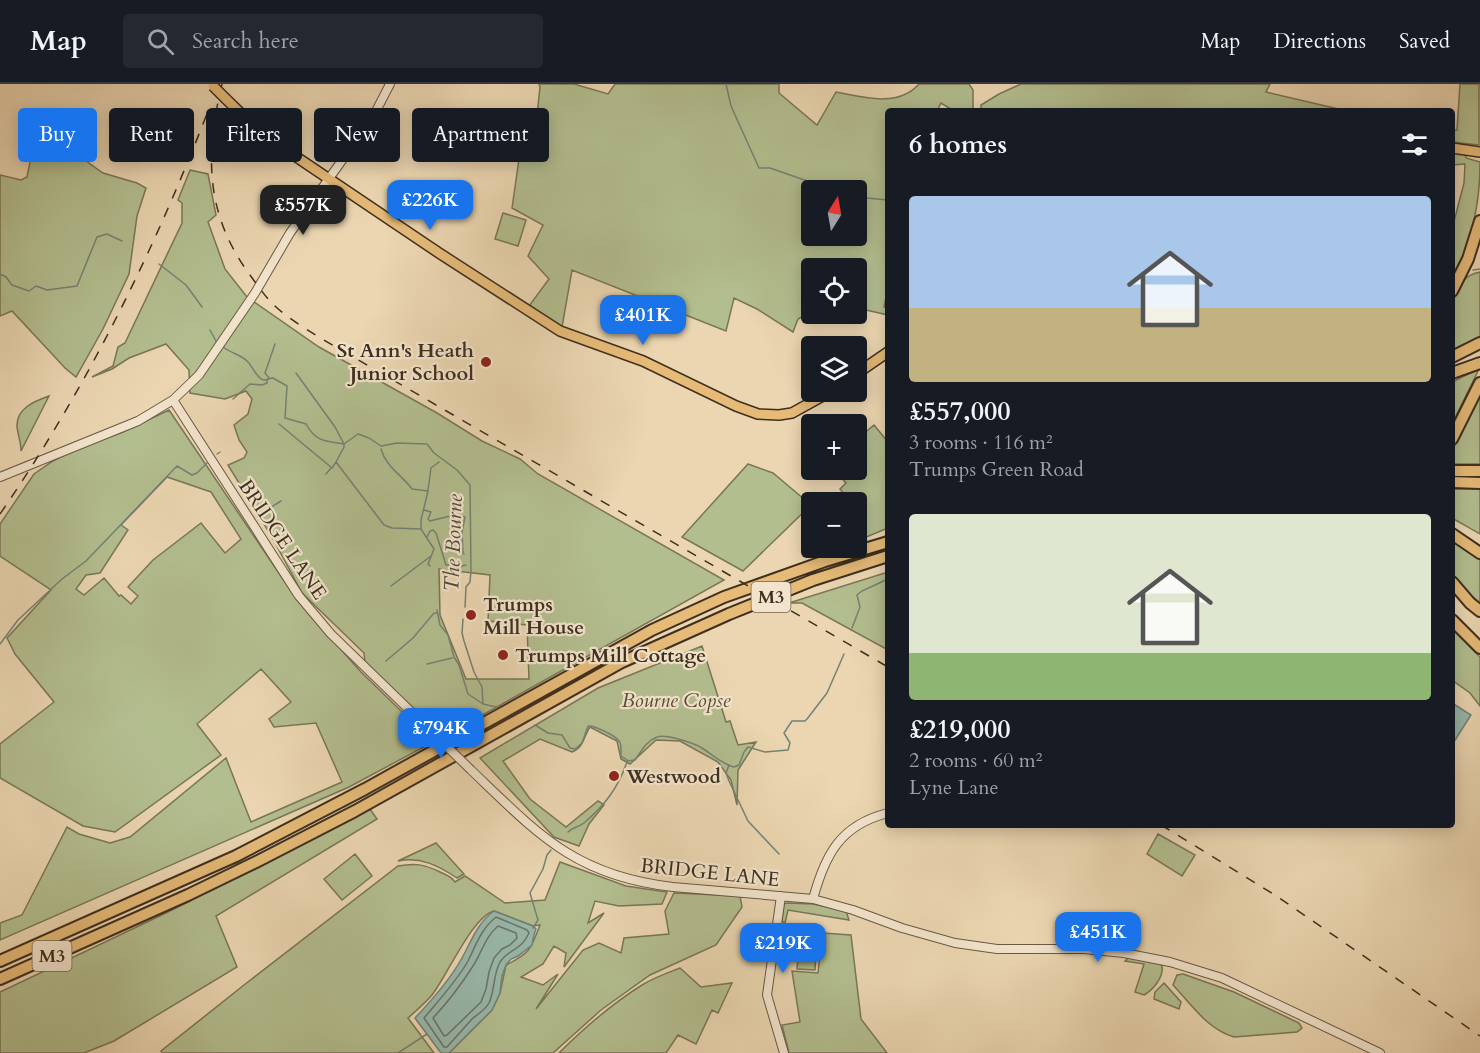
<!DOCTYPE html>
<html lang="en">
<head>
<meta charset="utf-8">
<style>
  :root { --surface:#171b24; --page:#242831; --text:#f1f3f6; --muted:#9ea1a6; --line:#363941; --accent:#1a73e8 }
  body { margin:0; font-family:Cardo,serif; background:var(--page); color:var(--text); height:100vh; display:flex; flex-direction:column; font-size:22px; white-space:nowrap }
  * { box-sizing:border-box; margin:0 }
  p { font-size:20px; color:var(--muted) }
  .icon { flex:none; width:33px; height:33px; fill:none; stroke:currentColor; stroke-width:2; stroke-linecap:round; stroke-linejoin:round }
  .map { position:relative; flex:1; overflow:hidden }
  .sheet { position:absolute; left:885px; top:24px; width:570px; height:720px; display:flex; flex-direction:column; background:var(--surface); border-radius:6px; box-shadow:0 3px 15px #0003 }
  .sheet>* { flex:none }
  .banner { position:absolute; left:18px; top:24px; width:570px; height:54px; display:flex; gap:12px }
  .needle { width:39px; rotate:11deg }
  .fabs { position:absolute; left:801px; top:96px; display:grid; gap:12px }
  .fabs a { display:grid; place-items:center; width:66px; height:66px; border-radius:6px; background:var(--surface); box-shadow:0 3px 15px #0003; font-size:30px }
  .price { position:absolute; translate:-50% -51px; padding:0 14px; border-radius:12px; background:var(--accent); color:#fff; font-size:20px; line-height:39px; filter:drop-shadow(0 2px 3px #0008) }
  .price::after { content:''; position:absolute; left:50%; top:36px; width:18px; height:14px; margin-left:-9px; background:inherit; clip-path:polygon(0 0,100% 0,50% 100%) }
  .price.current { background:#222; color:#fff }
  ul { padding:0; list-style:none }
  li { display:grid; align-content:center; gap:12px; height:318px; padding:0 24px }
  li span { display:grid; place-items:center; height:186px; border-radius:6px; color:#555 }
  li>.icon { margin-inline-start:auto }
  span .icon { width:108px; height:108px; fill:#fffc; stroke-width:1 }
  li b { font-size:26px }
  h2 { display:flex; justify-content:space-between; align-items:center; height:72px; padding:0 24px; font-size:26px }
  .tag { padding:0 21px; border-radius:6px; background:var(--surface); box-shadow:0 3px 15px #0003; font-size:21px; line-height:54px }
  .tag.current { background:var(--accent); color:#fff }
  header { display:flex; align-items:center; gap:36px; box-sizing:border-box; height:84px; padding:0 30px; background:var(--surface); border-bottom:2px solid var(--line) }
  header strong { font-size:28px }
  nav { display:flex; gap:33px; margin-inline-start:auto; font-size:21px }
  .search { width:420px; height:54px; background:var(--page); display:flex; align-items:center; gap:15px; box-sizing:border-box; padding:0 21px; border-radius:6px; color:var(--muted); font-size:22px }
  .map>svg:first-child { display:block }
  .green { fill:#b3be8f; stroke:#797658; stroke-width:1.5; fill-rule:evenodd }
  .water { fill:#98b9ad; stroke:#748275; stroke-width:1.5 }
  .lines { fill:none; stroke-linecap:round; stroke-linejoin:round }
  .shore { stroke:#6c7466; stroke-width:1.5 }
  .stream { stroke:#748275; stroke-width:1.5 }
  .minor-casing { stroke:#6a5944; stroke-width:10 }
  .major-casing { stroke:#3f2f20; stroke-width:12 }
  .highway-casing { stroke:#3f2f20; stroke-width:14 }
  .minor { stroke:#f2e4cc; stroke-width:8 }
  .major { stroke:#e6bb78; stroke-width:9 }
  .highway { stroke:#e6bb78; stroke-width:10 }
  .rail { stroke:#3f2f20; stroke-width:1.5; stroke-dasharray:10 10; stroke-linecap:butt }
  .minor-bridge-casing { stroke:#6a5944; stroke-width:10; stroke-linecap:butt }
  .major-bridge-casing { stroke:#3f2f20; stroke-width:12; stroke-linecap:butt }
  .minor-bridge { stroke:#f2e4cc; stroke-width:8 }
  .major-bridge { stroke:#e6bb78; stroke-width:9 }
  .poi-dot { fill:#8f2418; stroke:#f2e4cc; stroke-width:2 }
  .labels { text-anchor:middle; stroke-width:4.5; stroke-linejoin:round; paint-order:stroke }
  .shield { fill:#f2e4cc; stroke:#756554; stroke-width:1.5 }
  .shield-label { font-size:18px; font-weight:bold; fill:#3f2f20 }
  .poi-label { font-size:20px; font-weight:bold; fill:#3f2f20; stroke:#f2e4cc; text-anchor:start }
  .street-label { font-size:20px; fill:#3f2f20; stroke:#f2e4cc }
  .park-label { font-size:20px; font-style:italic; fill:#564c36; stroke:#f2e4cc }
  .water-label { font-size:21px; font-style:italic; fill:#514b3c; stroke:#f2e4cc }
</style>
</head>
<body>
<header>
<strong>Map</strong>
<div class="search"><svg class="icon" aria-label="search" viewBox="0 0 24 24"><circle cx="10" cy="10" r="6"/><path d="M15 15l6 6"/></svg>Search here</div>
<nav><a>Map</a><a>Directions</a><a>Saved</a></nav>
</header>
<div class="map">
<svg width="1480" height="969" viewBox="0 0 1480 969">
  <rect width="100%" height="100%" fill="#ebd6b1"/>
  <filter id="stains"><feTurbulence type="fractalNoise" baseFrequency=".00333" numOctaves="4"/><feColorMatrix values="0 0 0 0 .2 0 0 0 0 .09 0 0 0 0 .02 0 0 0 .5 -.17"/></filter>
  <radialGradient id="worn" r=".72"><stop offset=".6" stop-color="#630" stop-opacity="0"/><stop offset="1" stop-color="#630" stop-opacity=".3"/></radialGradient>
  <path class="green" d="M539,0H574L608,10L615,0H779V9L817,41L836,8C862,13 898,24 919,0H969L973,6V26L954,27L941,19L937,27H888V203L884,223L888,224V231L857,224L856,184H812L811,228L798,235L793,248L757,225L734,214L726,247L572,186L562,243L529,222L549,195L528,172L543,141L512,124L523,47L536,41L540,3ZM812,106H856V152H812Z
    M1021,0H1270L1266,8L1347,27H981V21L999,10Z
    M1460,0H1479V61L1452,58V46H1457Z
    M39,34L53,39L86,77L103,89L137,99L146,104L137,132L129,190L103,245L76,293L65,284L12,227L0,232V91L21,96L27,93Z
    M1452,69L1465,70L1466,74L1480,78C1480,122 1472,155 1452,195V145L1464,99L1465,80L1452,81Z
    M190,86L208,90L216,131L208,138L225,185L247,213L319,263L437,329L482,357L520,375L538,390L724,496L443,653L365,579L364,569L302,509L272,453L228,381L244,374L247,368L239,356L234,341L248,330L252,315L246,307L225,315L190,309L189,286L166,260L129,274L112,285L92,293L113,282L118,263L125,259L182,139V119L178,116ZM439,485L490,491L488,537L527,541L529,595H466L440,531Z
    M503,129L526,136L518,162L495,155Z
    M1480,188V253L1452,266C1452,240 1446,194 1480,188Z
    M1479,285L1452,340V298Z
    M49,312L21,367C21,358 18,351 17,343C16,324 35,317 49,312Z
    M1480,312V380H1452V367Z
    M169,326L297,516L361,588L433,658L349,703L0,856V839L22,831L67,743L79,750L110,759L130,753L226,674L251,738L342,698L316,639L274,643L269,635L291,618L261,585L197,640L221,671L115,748L83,742L0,694V660L54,618L15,570L7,554L51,506L0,472V440L34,390L53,377L78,364L123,348ZM167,393L211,408L241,455L225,469L201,439L153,476L128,503L138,512L131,520L121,511L119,512L104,494L84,511L76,505L86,491L100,489L128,446L121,441Z
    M874,341L888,358V444L857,457L856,418H851L840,405L846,399L837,389L841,386H856L857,355Z
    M748,380L773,389L811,421L743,487L682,453Z
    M1452,405H1480V450L1452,434Z
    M1452,456L1480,476V519L1473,513L1472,515L1452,489Z
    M888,488V566L802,519H789Z
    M1455,547L1480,573V622L1470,609L1452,596V548Z
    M702,562L726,638L730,637L738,661L756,658L738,686L737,721L731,696L718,678L680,657L656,656L630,680L621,675L617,657L590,643C584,651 584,664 572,668L540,655L503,677L530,715L566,743L598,717L604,721L589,740L579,762L554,753L480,674L598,604Z
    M370,725L377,735L216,832L237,883L114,957L84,969H0V908L166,829Z
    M1158,750L1195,771L1182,792L1147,770Z
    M436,759L464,790L457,794C439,782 420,772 398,777Z
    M355,770L372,792L342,816L324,795Z
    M560,778L626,802L667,808L662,820L619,822L595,817L588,839L604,829L564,883L566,869L554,862L543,880L521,893L543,901L558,890L536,925L583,866L599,859L621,869L624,854L669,850L665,827L674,809L740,812L742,823L716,861L650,891L601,926L553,969H449L492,926L500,909L506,881C530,869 531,865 540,841L533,842L494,827C472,833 447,892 432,911C425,919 416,927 408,934L434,969H162L161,967L244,901L398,782C415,779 424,780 440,788C446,791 451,792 455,798L465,792L505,819L545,816Z
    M787,819L813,820L846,827L849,836L788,826L785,839L782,837L784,820Z
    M822,849L851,851L861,935L887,969H789L782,941L800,938L792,887L818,889Z
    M800,852L817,854L815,886L797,885Z
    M1129,873L1158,879L1162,882C1164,893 1153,906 1144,911L1135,908L1144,880L1125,877Z
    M680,884L701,903L732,899L718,929L712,926L696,960L678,951L666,969H559C584,944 612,920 642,901C653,894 667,889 680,884Z
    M1183,890L1234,908L1299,939L1302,944L1297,948L1234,953C1207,945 1191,920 1173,901L1177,891Z
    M1164,899L1181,918L1179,925L1154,915L1155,908Z"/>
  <path class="water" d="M1452,619L1471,631L1452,661Z
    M494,827L533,842L536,845C534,850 533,855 532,861L518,872L511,875L506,881L502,892L500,909L492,926L449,969H441L415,934C432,916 450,896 462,874C471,858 477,839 494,827Z"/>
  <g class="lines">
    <path class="shore" d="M496,833L527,846L529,849C521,867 508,865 500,878C493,891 495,906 489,919C485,926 478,930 472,935C464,944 455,954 447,963H444L424,934C439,916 456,898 468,877C476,861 481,845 496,833Z
      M498,842L516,849L517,854L510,861L502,865L494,874L489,888L486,905L481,918L447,951L444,952L433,934C448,918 461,901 473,882C482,868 485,853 498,842Z"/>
    <path class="stream" d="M726,0L731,22L759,84H770L833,106
      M856,113L888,116
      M159,180L186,201L202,223
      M1473,186L1480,185
      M0,190L6,193L12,201L29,207L36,202L47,206L77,202L97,153L107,150L122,157
      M210,246L217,259
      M223,263C232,270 241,270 248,278C252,282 258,296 264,296C267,296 270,294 273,294L287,302L285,334L306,340C316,358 325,357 344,360V363L336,378L384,441L392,444L421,445L434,465L428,480L430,482
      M296,289L335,343L344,360L358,350L369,354L381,362L397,359L427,360L434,369L457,386L470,401L471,487L470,498L466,503L465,523
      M269,294L265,289L275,260
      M233,315L250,300L262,301L267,299V296
      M279,340L332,384L336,378
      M381,365C386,383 401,390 412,405L428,407L421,436V445
      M217,370L220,368
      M326,390L331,384
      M428,406L431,384L439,378
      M424,426L431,428L428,435L430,437L450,432L465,433L462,448L463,469L464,470
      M257,432L281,417
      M427,453L430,447L433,446L436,449L446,481H451
      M454,480L458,477L462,482L466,481
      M391,502L431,472
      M437,526L440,541L448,551L454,573L459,581L468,610L483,620L496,623
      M463,535L462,549L464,557L474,588L482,603L483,620
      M852,544L860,523L857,511L862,507L888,495
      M0,560L18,536L62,495L86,477L177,382L192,391L197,389L207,379
      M386,577L413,554L434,529H437
      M427,580L452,574
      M535,641L548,649L562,651L570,664L575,665L582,659L588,642C594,641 616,652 619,657C622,661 621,667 621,672L627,676
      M627,677L635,676C641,668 646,657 657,653C666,650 694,659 702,664C713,671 722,680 734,683L739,681L744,668L748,663L765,668L788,666L790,659L784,649L792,637H805L807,635L827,609L844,570
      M729,681L726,689L729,697L748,737L779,770
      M568,748C573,743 579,743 584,739C605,721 618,704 627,678
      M533,844L538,836L530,809L543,785L547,771L551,766
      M398,969L427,950"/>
    <g class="minor-casing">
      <path id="minor" d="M173,316L299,512L331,550L429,645
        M0,393L138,337L173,316L199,291L255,209L290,149L373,33L390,0
        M471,686C538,750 575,792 673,803L813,815L853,826L902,844L955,859L997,865H1084L1124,869L1170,878L1222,894L1380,969
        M781,812L767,911L784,969
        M813,815C825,771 840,741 888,729"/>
    </g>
    <g class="major-casing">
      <path id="major" d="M226,15L254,42L286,66L439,169L560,247L643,277L736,322L758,330L779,331L792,329L830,308
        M1452,64L1480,68
        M856,290L888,268"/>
    </g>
    <g class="highway-casing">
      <path id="highway" d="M1452,207L1468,175L1480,137
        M1452,273L1480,259
        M1452,289L1480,279
        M1452,355L1480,299
        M1452,387H1480
        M1452,398L1480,399
        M1452,450L1480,469
        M1452,498L1470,519L1480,527
        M1452,536L1480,564
        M0,877L236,772L365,705L652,546L724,513L825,477L888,458
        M0,895L188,811L256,778L355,727L622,578L729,530L813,496L888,472"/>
    </g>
    <use href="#minor" class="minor"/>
    <use href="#major" class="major"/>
    <use href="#highway" class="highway"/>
    <path class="rail" d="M222,0C205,71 205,130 250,191C258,202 266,214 276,223C288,234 303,243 317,252L888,583
      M0,430C87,304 155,165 210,22
      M1161,741L1275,811L1480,952"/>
    <g class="minor-bridge-casing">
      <path id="minor-bridge" d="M429,645L471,686"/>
    </g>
    <g class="major-bridge-casing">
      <path id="major-bridge" d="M213,2L226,15"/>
    </g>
    <use href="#minor-bridge" class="minor-bridge"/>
    <use href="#major-bridge" class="major-bridge"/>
  </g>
  <g class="poi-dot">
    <circle cx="486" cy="278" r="6"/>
    <circle cx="471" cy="531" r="6"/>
    <circle cx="503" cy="571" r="6"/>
    <circle cx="614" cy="692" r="6"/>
  </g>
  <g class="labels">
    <g class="shield">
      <rect x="751.5" y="498" width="39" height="30" rx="4.5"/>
      <rect x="32.5" y="857" width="39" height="30" rx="4.5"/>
    </g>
    <g class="shield-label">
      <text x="771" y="519">M3</text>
      <text x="52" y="878">M3</text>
    </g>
    <g class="poi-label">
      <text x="474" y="273" text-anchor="end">St Ann's Heath<tspan x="474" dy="23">Junior School</tspan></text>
      <text x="483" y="527">Trumps<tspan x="483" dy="23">Mill House</tspan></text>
      <text x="515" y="578">Trumps Mill Cottage</text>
      <text x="626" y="699">Westwood</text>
    </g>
    <g class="street-label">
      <text transform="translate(283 455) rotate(56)" y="7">BRIDGE LANE</text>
      <text transform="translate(710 788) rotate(6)" y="7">BRIDGE LANE</text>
    </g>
    <g class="park-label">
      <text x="676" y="623">Bourne Copse</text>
    </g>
    <g class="water-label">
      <text transform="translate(453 459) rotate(-88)" y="7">The Bourne</text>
    </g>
  </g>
  <rect width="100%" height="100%" filter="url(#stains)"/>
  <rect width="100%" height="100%" fill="url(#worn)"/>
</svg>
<div class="fabs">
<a><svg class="needle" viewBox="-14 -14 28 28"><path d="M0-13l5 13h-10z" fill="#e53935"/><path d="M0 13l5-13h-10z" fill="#9ea1a6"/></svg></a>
<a><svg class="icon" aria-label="locate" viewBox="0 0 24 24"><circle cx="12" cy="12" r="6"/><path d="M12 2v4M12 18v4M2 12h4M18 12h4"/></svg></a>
<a><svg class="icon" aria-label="layers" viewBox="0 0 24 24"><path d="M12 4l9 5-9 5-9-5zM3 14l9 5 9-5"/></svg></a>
<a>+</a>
<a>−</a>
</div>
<b class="price" style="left:430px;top:147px">£226K</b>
<b class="price current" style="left:303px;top:152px">£557K</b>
<b class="price" style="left:643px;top:262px">£401K</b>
<b class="price" style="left:441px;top:675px">£794K</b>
<b class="price" style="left:1098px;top:879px">£451K</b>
<b class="price" style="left:783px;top:890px">£219K</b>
<div class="banner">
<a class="tag current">Buy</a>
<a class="tag">Rent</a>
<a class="tag">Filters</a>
<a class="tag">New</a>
<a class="tag">Apartment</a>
</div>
<section class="sheet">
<h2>6 homes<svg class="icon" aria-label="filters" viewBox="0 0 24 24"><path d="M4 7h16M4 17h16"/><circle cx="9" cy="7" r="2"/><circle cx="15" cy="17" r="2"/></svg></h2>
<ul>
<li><span style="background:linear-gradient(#a9c7e8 60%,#c2b280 0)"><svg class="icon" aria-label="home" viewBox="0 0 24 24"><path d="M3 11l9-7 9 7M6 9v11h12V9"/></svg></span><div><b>£557,000</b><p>3 rooms · 116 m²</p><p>Trumps Green Road</p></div></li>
<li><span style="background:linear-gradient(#dfe7d0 75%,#8fb573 0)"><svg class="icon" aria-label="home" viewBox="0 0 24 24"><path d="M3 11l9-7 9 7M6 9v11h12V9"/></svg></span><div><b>£219,000</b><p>2 rooms · 60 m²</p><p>Lyne Lane</p></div></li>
</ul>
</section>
</div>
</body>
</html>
